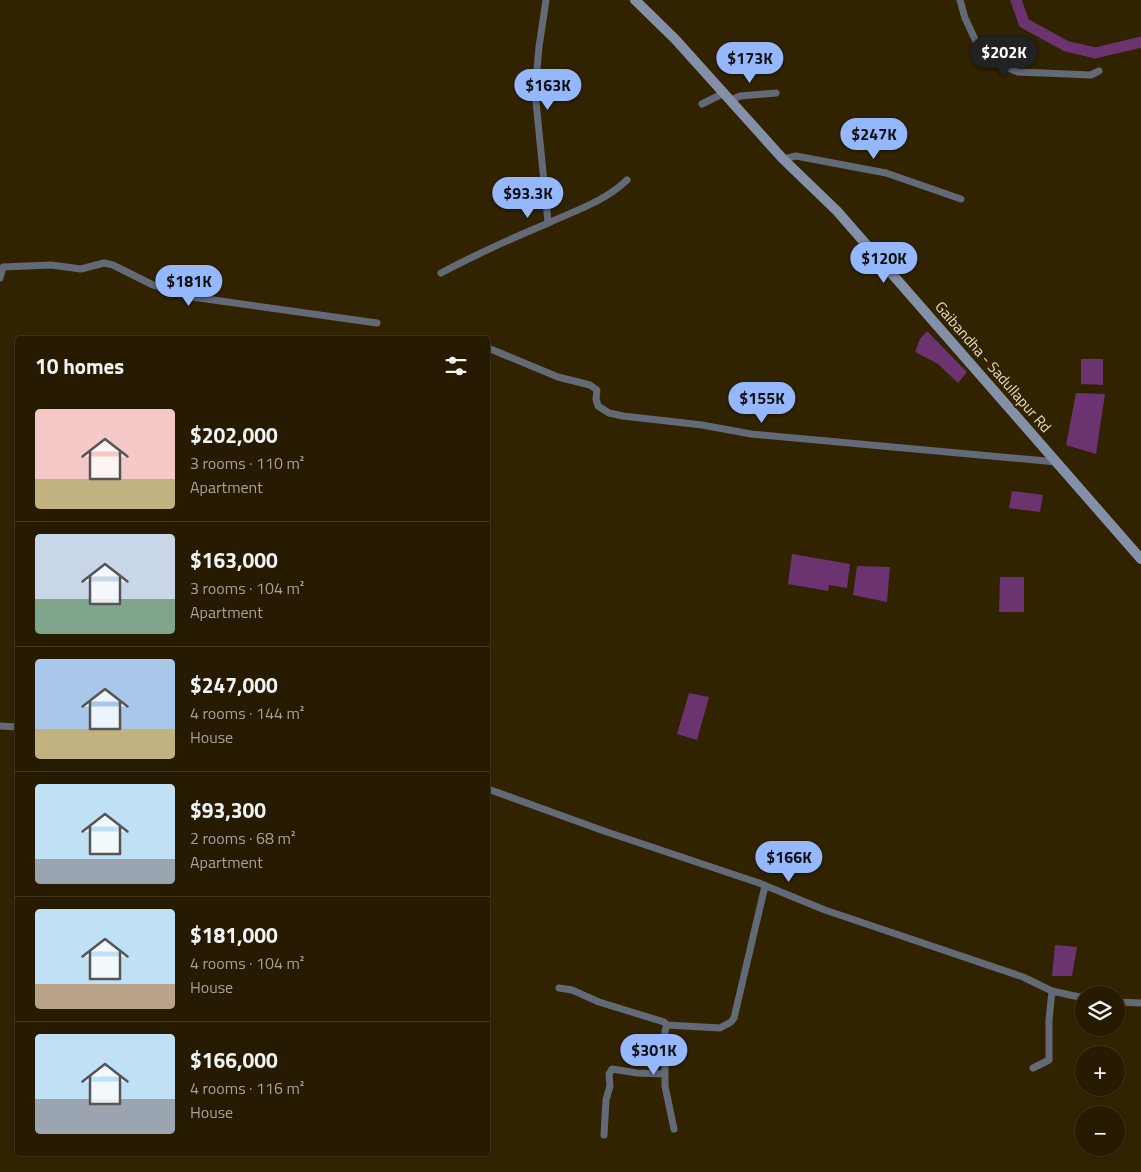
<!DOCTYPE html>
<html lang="en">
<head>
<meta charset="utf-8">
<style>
  :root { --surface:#261a00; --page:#32270f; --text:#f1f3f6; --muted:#a4a199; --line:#423822; --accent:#94b7fd }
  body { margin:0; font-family:"Titillium Web",sans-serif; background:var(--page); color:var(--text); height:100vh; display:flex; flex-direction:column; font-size:19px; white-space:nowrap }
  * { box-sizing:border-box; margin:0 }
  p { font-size:16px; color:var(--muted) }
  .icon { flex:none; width:28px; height:28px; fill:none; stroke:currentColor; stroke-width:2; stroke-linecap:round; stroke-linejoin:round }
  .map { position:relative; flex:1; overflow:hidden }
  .sheet { position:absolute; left:15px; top:336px; width:475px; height:820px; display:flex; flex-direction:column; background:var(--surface); border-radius:5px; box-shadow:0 1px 4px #0004,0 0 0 1px var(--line) }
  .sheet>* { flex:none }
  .buttons { position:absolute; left:1075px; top:986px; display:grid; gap:10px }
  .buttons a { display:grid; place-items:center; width:50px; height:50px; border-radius:50%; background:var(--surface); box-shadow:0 1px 4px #0004,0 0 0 1px var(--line); font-size:25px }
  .price { position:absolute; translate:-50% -42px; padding:0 11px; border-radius:18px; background:var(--accent); color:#111; font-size:16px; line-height:32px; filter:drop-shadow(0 1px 2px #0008) }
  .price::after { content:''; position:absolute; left:50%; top:30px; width:15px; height:11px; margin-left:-8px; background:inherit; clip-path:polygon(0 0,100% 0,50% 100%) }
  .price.on { background:#222; color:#fff }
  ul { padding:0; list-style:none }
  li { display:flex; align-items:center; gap:15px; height:125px; padding:0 20px }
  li+li { border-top:1px solid var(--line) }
  li span { display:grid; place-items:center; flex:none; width:140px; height:100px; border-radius:5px; color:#555 }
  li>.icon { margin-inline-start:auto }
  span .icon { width:60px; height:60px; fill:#fffc; stroke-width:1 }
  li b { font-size:21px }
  h2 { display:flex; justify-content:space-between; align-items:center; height:60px; padding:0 20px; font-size:21px }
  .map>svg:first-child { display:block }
  .water { fill:#6b3370 }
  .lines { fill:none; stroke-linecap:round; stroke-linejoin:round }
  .river { stroke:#6b3370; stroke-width:11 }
  .street { stroke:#626a78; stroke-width:7 }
  .secondary { stroke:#8490a8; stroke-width:10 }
  .labels { text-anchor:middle; stroke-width:4; stroke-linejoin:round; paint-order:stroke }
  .street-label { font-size:15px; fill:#e5dbc8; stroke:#322300 }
</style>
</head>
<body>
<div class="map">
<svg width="1141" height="1172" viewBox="0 0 1141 1172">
  <rect width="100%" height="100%" fill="#322300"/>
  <path class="water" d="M927,331L967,372L958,383L938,364L915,352L920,339Z
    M1081,359H1103V385L1081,384Z
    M1076,393L1105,394L1096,454L1066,445Z
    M1012,491L1043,495L1040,512L1009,508Z
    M792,554L850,564L847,588L829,585L828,591L788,584Z
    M857,566L890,567L887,602L853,595Z
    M1000,577H1024V612H999Z
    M689,693L709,697L697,740L677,734Z
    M1055,945L1077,947L1072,976H1052Z"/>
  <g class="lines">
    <path class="river" d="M1016,0L1024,23L1066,46L1095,53L1141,42"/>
    <path class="street" d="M546,0L539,47L535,92L548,222
      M960,0L965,18L980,50L990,61L1018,72L1091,75L1099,71
      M731,100L740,96L776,93
      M702,104L724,93
      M783,159L796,156L886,173L961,199
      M441,273C475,255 510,239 546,224C574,211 604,202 627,180
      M0,278L3,267L51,265L81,269L104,263L113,265L153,285L192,297L377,323
      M488,348L558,377L590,385L597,390L596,399L598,406L609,413L623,416L702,425L751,434L1057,462
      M0,726L18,727
      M488,789L604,831L759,883L825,910L1023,977L1052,991L1084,998
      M559,988L572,990L599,1002L664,1022L667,1025L720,1028L731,1022L734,1018L765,886
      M1116,1002L1141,1003
      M667,1025L665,1031V1086L674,1129
      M1033,1068L1049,1060V1020L1052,991
      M604,1135L606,1100L610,1086L609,1074L612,1069L637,1073L665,1074"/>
    <path class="secondary" d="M635,0L675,39L783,159L837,211L1141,559"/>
  </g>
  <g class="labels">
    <g class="street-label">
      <text transform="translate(993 367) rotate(49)" y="5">Gaibandha - Sadullapur Rd</text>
    </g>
  </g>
</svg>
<div class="buttons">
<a><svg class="icon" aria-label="layers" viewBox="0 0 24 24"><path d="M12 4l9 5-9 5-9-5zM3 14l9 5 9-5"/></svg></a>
<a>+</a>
<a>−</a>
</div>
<b class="price on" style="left:1004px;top:78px">$202K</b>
<b class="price" style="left:750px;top:84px">$173K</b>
<b class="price" style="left:548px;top:111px">$163K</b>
<b class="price" style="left:874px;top:160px">$247K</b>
<b class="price" style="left:528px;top:219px">$93.3K</b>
<b class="price" style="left:884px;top:284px">$120K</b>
<b class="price" style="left:189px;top:307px">$181K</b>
<b class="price" style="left:762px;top:424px">$155K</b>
<b class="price" style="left:789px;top:883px">$166K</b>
<b class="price" style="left:654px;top:1076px">$301K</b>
<section class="sheet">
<h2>10 homes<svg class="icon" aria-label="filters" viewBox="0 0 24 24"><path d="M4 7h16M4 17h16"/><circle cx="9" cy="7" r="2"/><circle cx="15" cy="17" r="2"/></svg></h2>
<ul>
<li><span style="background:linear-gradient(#f6c9c9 70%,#c2b280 0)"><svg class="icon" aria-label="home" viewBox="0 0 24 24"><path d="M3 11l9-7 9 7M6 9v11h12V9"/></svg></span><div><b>$202,000</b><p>3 rooms · 110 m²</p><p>Apartment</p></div></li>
<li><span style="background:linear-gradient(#c9d6e8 65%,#7fa58c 0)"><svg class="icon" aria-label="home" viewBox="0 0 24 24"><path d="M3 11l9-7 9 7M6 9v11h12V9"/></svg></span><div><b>$163,000</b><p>3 rooms · 104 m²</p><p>Apartment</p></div></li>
<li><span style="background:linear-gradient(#a9c7e8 70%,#c2b280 0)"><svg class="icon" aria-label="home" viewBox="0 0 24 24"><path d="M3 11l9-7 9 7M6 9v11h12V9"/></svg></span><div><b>$247,000</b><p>4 rooms · 144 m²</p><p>House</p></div></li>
<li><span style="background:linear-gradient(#bfe0f5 75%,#9aa5b1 0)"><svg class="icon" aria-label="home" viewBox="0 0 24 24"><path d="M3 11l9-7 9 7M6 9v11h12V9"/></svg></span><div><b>$93,300</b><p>2 rooms · 68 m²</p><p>Apartment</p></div></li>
<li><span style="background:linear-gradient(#bfe0f5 75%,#b9a48a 0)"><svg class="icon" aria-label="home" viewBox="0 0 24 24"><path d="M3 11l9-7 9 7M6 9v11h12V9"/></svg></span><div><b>$181,000</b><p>4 rooms · 104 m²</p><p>House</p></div></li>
<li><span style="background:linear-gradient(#bfe0f5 65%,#9aa5b1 0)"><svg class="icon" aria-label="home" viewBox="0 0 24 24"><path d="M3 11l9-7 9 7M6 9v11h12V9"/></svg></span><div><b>$166,000</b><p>4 rooms · 116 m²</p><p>House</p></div></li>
</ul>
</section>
</div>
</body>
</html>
